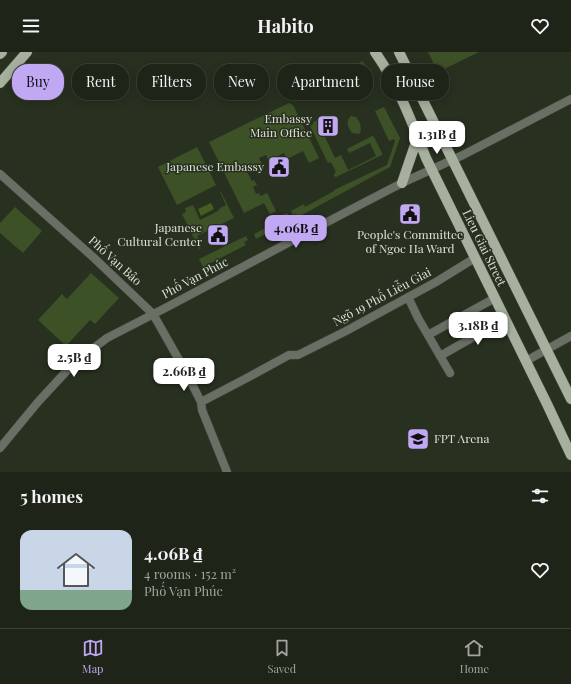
<!DOCTYPE html>
<html lang="en">
<head>
<meta charset="utf-8">
<style>
  :root { --surface:#1e2418; --page:#2b3025; --text:#f1f3f6; --muted:#a1a4a2; --line:#3c4137; --accent:#c1a8f3 }
  body { margin:0; font-family:"Playfair Display",serif; background:var(--page); color:var(--text); height:100vh; display:flex; flex-direction:column; font-size:15px; white-space:nowrap }
  * { box-sizing:border-box; margin:0 }
  p { font-size:13px; color:var(--muted) }
  .icon { flex:none; width:22px; height:22px; fill:none; stroke:currentColor; stroke-width:2; stroke-linecap:round; stroke-linejoin:round }
  .map { position:relative; height:420px; overflow:hidden }
  .sheet { display:flex; flex-direction:column; background:var(--surface); flex:1 }
  .sheet>* { flex:none }
  .guide { position:absolute; left:12px; top:12px; width:547px; height:36px; display:flex; gap:8px }
  .price { position:absolute; translate:-50% -34px; padding:0 9px; border-radius:8px; background:#fff; color:#222; font-size:13px; line-height:26px; filter:drop-shadow(0 1px 2px #0008) }
  .price::after { content:''; position:absolute; left:50%; top:24px; width:12px; height:9px; margin-left:-6px; background:inherit; clip-path:polygon(0 0,100% 0,50% 100%) }
  .price.on { background:var(--accent); color:#111 }
  ul { padding:0; list-style:none }
  li { display:flex; align-items:center; gap:12px; height:100px; padding:0 20px }
  li span { display:grid; place-items:center; flex:none; width:112px; height:80px; border-radius:12px; color:#555 }
  li>.icon { margin-inline-start:auto }
  span .icon { width:48px; height:48px; fill:#fffc; stroke-width:1 }
  li b { font-size:17px }
  h2 { display:flex; justify-content:space-between; align-items:center; height:48px; padding:0 20px; font-size:17px }
  .chip { padding:0 14px; border-radius:16px; background:var(--surface); box-shadow:0 2px 10px #0003,0 0 0 1px var(--line); font-size:14px; line-height:36px }
  .chip.on { background:var(--accent); color:#111 }
  header { display:flex; justify-content:space-between; align-items:center; height:52px; padding:0 20px; background:var(--surface); font-size:18px; font-weight:700 }
  .menu { display:flex; justify-content:space-around; align-items:center; height:56px; border-top:1px solid var(--line); background:var(--surface); font-size:11px; color:var(--muted) }
  .menu a { display:grid; justify-items:center; gap:2px }
  .menu .on { color:var(--accent) }
  .map>svg:first-child { display:block }
  .green { fill:#3d5127 }
  .water { fill:#435e21 }
  .lines { fill:none; stroke-linecap:round; stroke-linejoin:round }
  .minor-casing { stroke:#454c3d; stroke-width:9 }
  .major-casing { stroke:#454c3d; stroke-width:11 }
  .minor { stroke:#6a6f66; stroke-width:8 }
  .major { stroke:#a7b09f; stroke-width:10 }
  .labels { text-anchor:middle; stroke-width:3; stroke-linejoin:round; paint-order:stroke }
  .poi-label { font-size:12px; fill:#dbe1d6; stroke:#283020; text-anchor:end }
  .street-label { font-size:12px; fill:#dbe1d6; stroke:#283020 }
</style>
</head>
<body>
<header><svg class="icon" aria-label="menu" viewBox="0 0 24 24"><path d="M4 6h16M4 12h16M4 18h16"/></svg>Habito<svg class="icon" aria-label="heart" viewBox="0 0 24 24"><path d="M12 20l-8-8c-3-5 5-10 8-4 3-6 11-1 8 4z"/></svg></header>
<div class="map">
<svg width="571" height="420" viewBox="0 0 571 420">
  <rect width="100%" height="100%" fill="#283020"/>
  <path class="green" d="M428,0H479L438,20Z
    M363,9L371,27L367,29L365,24L356,28L352,25L349,20L298,44L297,41Z
    M289,51L293,53L319,106L309,111L303,99L287,107L284,101L269,109L266,103L259,106L262,112L247,120L252,129L254,128L257,133L253,135L256,142L259,141L260,144L267,141L276,159L270,162L264,151L244,161L209,90Z
    M384,55L400,86L390,115L300,164L299,163L297,164L296,162L293,163L291,159L304,152L305,155L334,139V138L387,113L395,89L394,87L389,89L375,59Z
    M351,64L356,65L360,71L361,78L359,82L352,81C348,76 345,69 351,64Z
    M320,67L321,69L318,70L335,106L341,103L348,118L376,104L370,91L349,101L347,97L372,84L374,85L382,101V103L336,125L334,124V122L336,120L331,110L328,111L310,74L313,72V70Z
    M197,95L216,133L177,153L158,115Z
    M220,140H221L234,166L197,184L200,190L198,191L201,196L199,197L182,162L186,160L185,156L193,153L200,168L218,159L220,156L226,153Z
    M15,155L42,179L23,201L0,181V171Z
    M287,161L289,165L287,166L288,168L286,169V171L256,187L254,182L276,171L274,167Z
    M246,184L248,188L244,190L246,193L203,215L199,207Z
    M91,221L119,246L95,272L90,268L66,294L38,268L62,242L67,247Z"/>
  <path class="water" d="M211,151L214,157L201,164L198,157Z"/>
  <g class="lines">
    <g class="minor-casing">
      <path id="minor" d="M0,122L93,205L153,262L187,322L201,350L202,358L227,420
        M408,245L418,266L450,321
        M428,283L495,246
        M440,304L505,267
        M526,309L571,284
        M201,350L245,327L289,303H298L346,279L436,230L475,206
        M0,396L38,350L74,311L107,286L171,253L350,158L402,131L463,103L571,47"/>
    </g>
    <g class="major-casing">
      <path id="major" d="M375,0C397,31 412,70 426,106L547,352L571,403
        M399,0L571,347
        M0,2L2,0
        M0,31L27,0
        M402,131L418,84"/>
    </g>
    <use href="#minor" class="minor"/>
    <use href="#major" class="major"/>
  </g>
  <defs>
    <g id="building-square" transform="scale(1.15)"><rect x="-9" y="-9" width="18" height="18" rx="4" fill="#c1a8f3" stroke="#283020"/><path d="M-4-6H4V6H1V3H-1V6H-4ZM-2.5-4.3h1.7v1.8h-1.7ZM.8-4.3h1.7v1.8H.8ZM-2.5-1h1.7V.8h-1.7ZM.8-1h1.7V.8H.8Z" fill="#111"/></g>
    <g id="civic-square" transform="scale(1.15)"><rect x="-9" y="-9" width="18" height="18" rx="4" fill="#c1a8f3" stroke="#283020"/><path d="M-.6-6.5H3V-4.5H.6V-3L4-1V1h2V6H-6V1h2V-1L-.6-3ZM-1.2 2.5V6h2.4V2.5Z" fill="#111"/></g>
    <g id="university-square" transform="scale(1.15)"><rect x="-9" y="-9" width="18" height="18" rx="4" fill="#c1a8f3" stroke="#283020"/><path d="M0-5L7-2L0 1L-7-2ZM-4 1L0 2.5L4 1V4Q0 6-4 4Z" fill="#111"/></g>
  </defs>
  <g fill-rule="evenodd">
    <use href="#building-square" x="328" y="74"/>
    <use href="#civic-square" x="279" y="115"/>
    <use href="#civic-square" x="410" y="162"/>
    <use href="#civic-square" x="218" y="183"/>
    <use href="#university-square" x="418" y="387"/>
  </g>
  <g class="labels">
    <g class="poi-label">
      <text x="312" y="71">Embassy<tspan x="312" dy="14">Main Office</tspan></text>
      <text x="264" y="119">Japanese Embassy</text>
      <text x="202" y="180">Japanese<tspan x="202" dy="14">Cultural Center</tspan></text>
      <text x="410" y="187" text-anchor="middle">People's Committee<tspan x="410" dy="14">of Ngoc Ha Ward</tspan></text>
      <text x="434" y="391" text-anchor="start">FPT Arena</text>
    </g>
    <g class="street-label">
      <text transform="translate(484 196) rotate(64)" y="4">Lieu Giai Street</text>
      <text transform="translate(115 209) rotate(42)" y="4">Phố Vạn Bảo</text>
      <text transform="translate(195 226) rotate(-28)" y="4">Phố Vạn Phúc</text>
      <text transform="translate(382 245) rotate(-28)" y="4">Ngõ 19 Phố Liễu Giai</text>
    </g>
  </g>
</svg>
<b class="price" style="left:437px;top:103px">1.31B ₫</b>
<b class="price on" style="left:296px;top:197px">4.06B ₫</b>
<b class="price" style="left:478px;top:294px">3.18B ₫</b>
<b class="price" style="left:74px;top:326px">2.5B ₫</b>
<b class="price" style="left:184px;top:340px">2.66B ₫</b>
<div class="guide">
<a class="chip on">Buy</a>
<a class="chip">Rent</a>
<a class="chip">Filters</a>
<a class="chip">New</a>
<a class="chip">Apartment</a>
<a class="chip">House</a>
</div>
</div>
<section class="sheet">
<h2>5 homes<svg class="icon" aria-label="filters" viewBox="0 0 24 24"><path d="M4 7h16M4 17h16"/><circle cx="9" cy="7" r="2"/><circle cx="15" cy="17" r="2"/></svg></h2>
<ul>
<li><span style="background:linear-gradient(#c9d6e8 75%,#7fa58c 0)"><svg class="icon" aria-label="home" viewBox="0 0 24 24"><path d="M3 11l9-7 9 7M6 9v11h12V9"/></svg></span><div><b>4.06B ₫</b><p>4 rooms · 152 m²</p><p>Phố Vạn Phúc</p></div><svg class="icon" aria-label="heart" viewBox="0 0 24 24"><path d="M12 20l-8-8c-3-5 5-10 8-4 3-6 11-1 8 4z"/></svg></li>
</ul>
</section>
<nav class="menu">
<a class="on"><svg class="icon" aria-label="map" viewBox="0 0 24 24"><path d="M3 6l6-2 6 2 6-2v14l-6 2-6-2-6 2zM9 4v14M15 6v14"/></svg>Map</a>
<a><svg class="icon" aria-label="saved" viewBox="0 0 24 24"><path d="M7 4h10v16l-5-4-5 4z"/></svg>Saved</a>
<a><svg class="icon" aria-label="home" viewBox="0 0 24 24"><path d="M3 11l9-7 9 7M6 9v11h12V9"/></svg>Home</a>
</nav>
</body>
</html>
